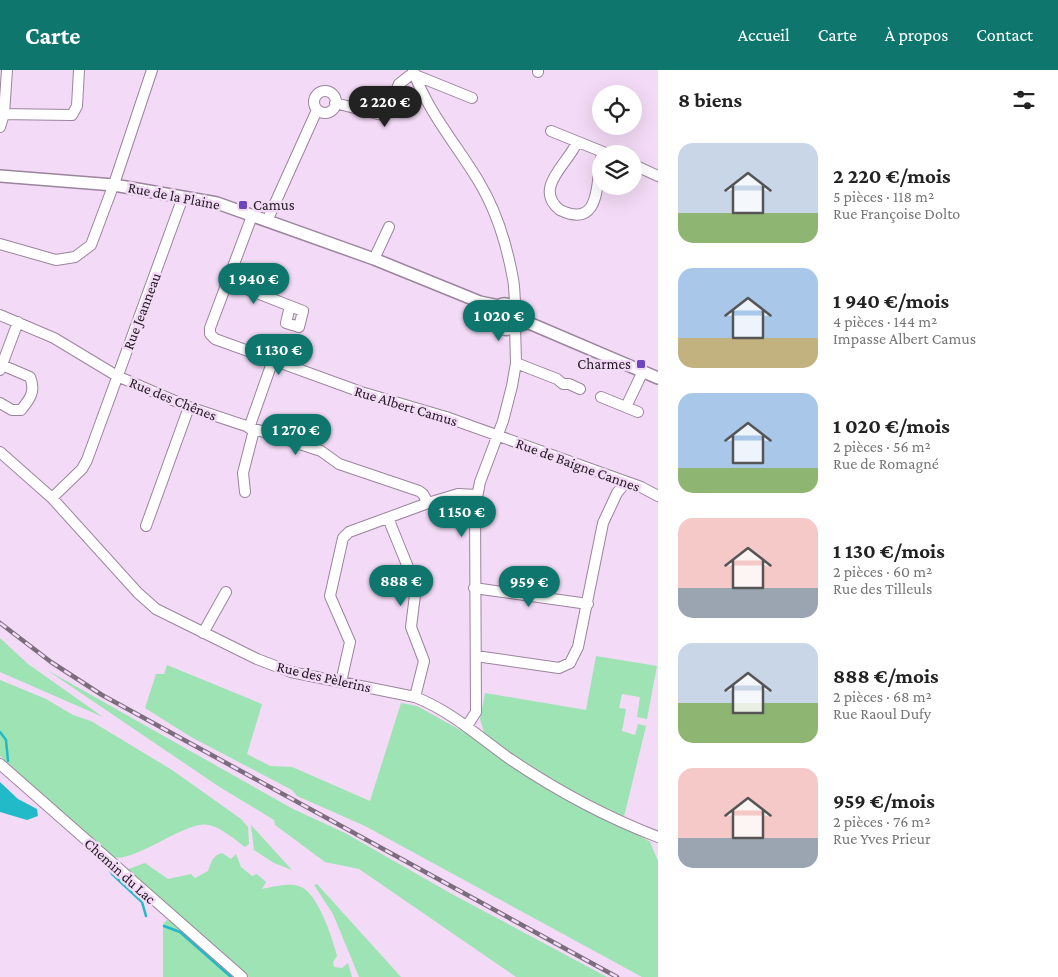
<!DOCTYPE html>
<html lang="fr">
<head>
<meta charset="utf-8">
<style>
  :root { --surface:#fff; --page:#f6f6f6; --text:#222; --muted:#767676; --accent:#0f766e }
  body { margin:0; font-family:"Crimson Pro",serif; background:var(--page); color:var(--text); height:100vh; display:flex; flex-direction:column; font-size:19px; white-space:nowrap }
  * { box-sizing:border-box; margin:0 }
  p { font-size:16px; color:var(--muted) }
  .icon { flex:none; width:28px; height:28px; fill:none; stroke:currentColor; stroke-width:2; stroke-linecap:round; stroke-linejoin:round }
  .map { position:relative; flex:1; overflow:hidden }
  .side { display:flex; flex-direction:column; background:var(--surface); width:400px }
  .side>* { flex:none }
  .buttons { position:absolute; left:592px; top:15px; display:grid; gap:10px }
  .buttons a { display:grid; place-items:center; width:50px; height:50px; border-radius:50%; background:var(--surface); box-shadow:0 5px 20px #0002; font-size:25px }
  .price { position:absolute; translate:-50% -42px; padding:0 11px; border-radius:18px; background:var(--accent); color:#fff; font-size:16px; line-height:32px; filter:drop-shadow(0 1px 2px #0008) }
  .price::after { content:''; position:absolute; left:50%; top:30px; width:15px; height:11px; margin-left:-8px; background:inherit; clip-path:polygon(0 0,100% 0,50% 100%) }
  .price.on { background:#222; color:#fff }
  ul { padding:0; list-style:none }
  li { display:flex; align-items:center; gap:15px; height:125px; padding:0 20px }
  li span { display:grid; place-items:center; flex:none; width:140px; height:100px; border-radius:15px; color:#555 }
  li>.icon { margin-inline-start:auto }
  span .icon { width:60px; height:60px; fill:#fffc; stroke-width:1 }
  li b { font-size:21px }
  h2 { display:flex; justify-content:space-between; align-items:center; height:60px; padding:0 20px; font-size:21px }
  header { display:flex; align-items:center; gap:30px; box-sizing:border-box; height:70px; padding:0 25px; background:var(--accent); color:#fff }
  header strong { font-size:24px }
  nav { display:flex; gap:28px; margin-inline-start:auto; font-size:18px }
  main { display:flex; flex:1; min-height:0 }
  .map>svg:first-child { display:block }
  .green { fill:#9de3b3 }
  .water { fill:#22b9c8 }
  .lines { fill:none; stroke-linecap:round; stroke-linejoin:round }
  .stream { stroke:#22b9c8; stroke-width:2.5 }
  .minor-casing { stroke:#9b849d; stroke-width:12 }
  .tertiary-casing { stroke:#9b849d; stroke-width:14 }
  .minor { stroke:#fff; stroke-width:10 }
  .tertiary { stroke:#fff; stroke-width:11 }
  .rail-casing { stroke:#7c6c7e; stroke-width:4.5 }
  .rail { stroke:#f3daf6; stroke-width:2.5; stroke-dasharray:8; stroke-linecap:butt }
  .poi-dot { fill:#6d46bf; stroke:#f3daf6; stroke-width:2 }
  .labels { text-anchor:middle; stroke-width:5; stroke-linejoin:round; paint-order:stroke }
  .street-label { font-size:15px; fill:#221923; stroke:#f3daf6 }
  .poi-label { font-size:15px; fill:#221923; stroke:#f3daf6; text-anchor:start }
</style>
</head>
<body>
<header>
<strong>Carte</strong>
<nav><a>Accueil</a><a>Carte</a><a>À propos</a><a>Contact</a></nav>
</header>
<main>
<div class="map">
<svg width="658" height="907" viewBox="0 0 658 907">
  <rect width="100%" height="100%" fill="#f3daf6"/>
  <path class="green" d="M0,568L28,594L103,647L0,602Z
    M596,586L657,596L647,649L637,647L640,627L622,624L619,638L626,639L622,661L635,665L638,654L646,656L622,755L650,772L658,791V907H642L365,756L297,726L292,720L191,667L145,638L156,604H164L167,595L262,634L247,684L270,696L292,697L370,731L401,633L417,636L478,670L484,662L480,649L485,623L586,640Z
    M47,600L293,739L345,763L450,823L607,907H516L359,799L325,792L275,755L274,750L218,716Z
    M0,610L46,629L73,645L91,651L172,700L241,749L248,757L249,774L245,777C234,769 222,758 209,755C187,749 134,794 112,787L0,686Z
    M251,755L292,800L274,793L254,780Z
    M222,783L231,789L236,784L241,797L252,806L257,804L266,812L262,819C273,817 290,812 301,817C318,824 333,869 337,886L333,892L334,897L342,898L348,893L352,907H249L126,800L145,793L168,809L191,804L195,808L208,801C211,792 213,785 222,783Z
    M317,814L401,907H359L333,844L314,815Z
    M167,850L175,852L236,907H163V854Z"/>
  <path class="water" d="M0,712L18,729L37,739L38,746L27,750L0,742Z"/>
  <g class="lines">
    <path class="stream" d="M0,662L6,670L8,691
      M110,800L112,804L142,832L146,846
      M164,856L180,862L231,907"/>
    <g class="minor-casing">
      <path id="minor" d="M413,0C427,41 457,75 479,112C496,140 507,176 513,209C515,219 514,229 516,239
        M538,2V0
        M314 32a11 11 0 1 1 22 0a11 11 0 1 1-22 0Z
        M335,33L382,45L386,44L399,14L409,6L415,5L472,28
        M0,44L72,45L77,36L79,0
        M0,57L4,44L7,0
        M551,61L608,84
        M577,72C569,93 532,118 560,140C602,160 596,110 601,88
        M634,95L658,106
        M252,146L210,258V264L215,269L361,322L446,347L641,417L658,426
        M267,151L317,40
        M0,174L56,190L75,187L91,175L115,111L152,0
        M374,189L389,157
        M226,211L303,241L299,257L286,253L290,236
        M0,245L54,268L117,306L189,337L321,381L339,394L419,421L423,424L428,433L458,424L477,425
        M516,293L557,309L563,314H569L580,319
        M0,300L18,252
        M601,327L638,342
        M0,333L12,340H21C30,329 36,321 30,307L2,295
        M626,337L643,301
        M249,358L273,290
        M0,382L52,428L138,523L156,539L257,589L291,602L415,627C451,641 479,667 510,689C556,720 606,747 658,767
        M245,422L243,403L254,360
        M52,428L82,399L87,390L183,127
        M388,448L416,517L411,557L424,591L415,627
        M146,456L189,337
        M474,518L588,534
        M203,563L226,522
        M476,586L559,598L570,593L578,577L603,453L617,423L626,412
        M341,612L350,572L330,526L343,468L349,462L428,433
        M467,656L476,642L475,438L480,412L503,351L512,316L516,293L515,255
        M0,694L242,907"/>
    </g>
    <g class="tertiary-casing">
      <path id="tertiary" d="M0,106L114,115L217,133L374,189L480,232L499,236
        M481,233C489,241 498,267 513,257C518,253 519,248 518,242
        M494,241C505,226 513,238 523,246
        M516,254L529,253L658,308"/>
    </g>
    <use href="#minor" class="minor"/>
    <use href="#tertiary" class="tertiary"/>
    <g class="rail-casing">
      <path id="rail" d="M0,553L51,592L102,625L617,907"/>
    </g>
    <use href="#rail" class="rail"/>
  </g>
  <g class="poi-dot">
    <rect x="238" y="130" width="10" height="10" rx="2.5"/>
    <rect x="636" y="289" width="10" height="10" rx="2.5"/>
  </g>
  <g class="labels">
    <g class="street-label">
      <text transform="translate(174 126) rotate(11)" y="5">Rue de la Plaine</text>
      <text transform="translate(142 241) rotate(-69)" y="5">Rue Jeanneau</text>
      <text transform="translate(173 329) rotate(22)" y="5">Rue des Chênes</text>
      <text transform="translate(406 336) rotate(17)" y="5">Rue Albert Camus</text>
      <text transform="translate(578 395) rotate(20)" y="5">Rue de Baigne Cannes</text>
      <text transform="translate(324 607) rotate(13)" y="5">Rue des Pèlerins</text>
      <text transform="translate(120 801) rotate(42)" y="5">Chemin du Lac</text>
    </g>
    <g class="poi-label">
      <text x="253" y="140">Camus</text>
      <text x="631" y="299" text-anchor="end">Charmes</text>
    </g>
  </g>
</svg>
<div class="buttons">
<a><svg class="icon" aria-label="locate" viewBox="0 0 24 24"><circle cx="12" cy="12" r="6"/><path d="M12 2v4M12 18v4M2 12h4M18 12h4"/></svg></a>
<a><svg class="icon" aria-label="layers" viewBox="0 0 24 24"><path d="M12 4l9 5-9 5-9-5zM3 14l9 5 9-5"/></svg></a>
</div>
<b class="price on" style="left:385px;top:58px">2 220 €</b>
<b class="price" style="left:254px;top:235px">1 940 €</b>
<b class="price" style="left:499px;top:272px">1 020 €</b>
<b class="price" style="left:279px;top:306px">1 130 €</b>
<b class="price" style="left:296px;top:386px">1 270 €</b>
<b class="price" style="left:462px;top:468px">1 150 €</b>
<b class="price" style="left:401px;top:537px">888 €</b>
<b class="price" style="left:529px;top:538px">959 €</b>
</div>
<section class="side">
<h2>8 biens<svg class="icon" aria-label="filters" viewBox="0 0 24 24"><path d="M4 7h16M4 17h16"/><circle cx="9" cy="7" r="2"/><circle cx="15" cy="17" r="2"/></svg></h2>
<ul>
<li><span style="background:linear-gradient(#c9d6e8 70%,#8fb573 0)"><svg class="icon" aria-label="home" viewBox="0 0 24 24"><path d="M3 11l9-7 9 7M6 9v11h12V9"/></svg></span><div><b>2 220 €/mois</b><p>5 pièces · 118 m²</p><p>Rue Françoise Dolto</p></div></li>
<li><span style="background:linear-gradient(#a9c7e8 70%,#c2b280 0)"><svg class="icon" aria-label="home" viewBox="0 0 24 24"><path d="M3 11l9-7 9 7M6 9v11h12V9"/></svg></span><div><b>1 940 €/mois</b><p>4 pièces · 144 m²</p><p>Impasse Albert Camus</p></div></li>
<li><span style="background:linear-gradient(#a9c7e8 75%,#8fb573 0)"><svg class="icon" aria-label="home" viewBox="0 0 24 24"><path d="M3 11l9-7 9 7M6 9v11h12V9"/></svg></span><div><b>1 020 €/mois</b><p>2 pièces · 56 m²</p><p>Rue de Romagné</p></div></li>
<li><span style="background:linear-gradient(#f6c9c9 70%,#9aa5b1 0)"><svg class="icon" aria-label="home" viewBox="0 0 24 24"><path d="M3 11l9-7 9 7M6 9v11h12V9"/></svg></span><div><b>1 130 €/mois</b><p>2 pièces · 60 m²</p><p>Rue des Tilleuls</p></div></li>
<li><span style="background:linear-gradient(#c9d6e8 60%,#8fb573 0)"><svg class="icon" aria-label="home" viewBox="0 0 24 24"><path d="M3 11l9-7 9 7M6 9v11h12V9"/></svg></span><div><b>888 €/mois</b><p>2 pièces · 68 m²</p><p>Rue Raoul Dufy</p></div></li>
<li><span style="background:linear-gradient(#f6c9c9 70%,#9aa5b1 0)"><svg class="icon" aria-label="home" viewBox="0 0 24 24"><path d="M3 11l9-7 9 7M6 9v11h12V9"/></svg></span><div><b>959 €/mois</b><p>2 pièces · 76 m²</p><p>Rue Yves Prieur</p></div></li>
</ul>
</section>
</main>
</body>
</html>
